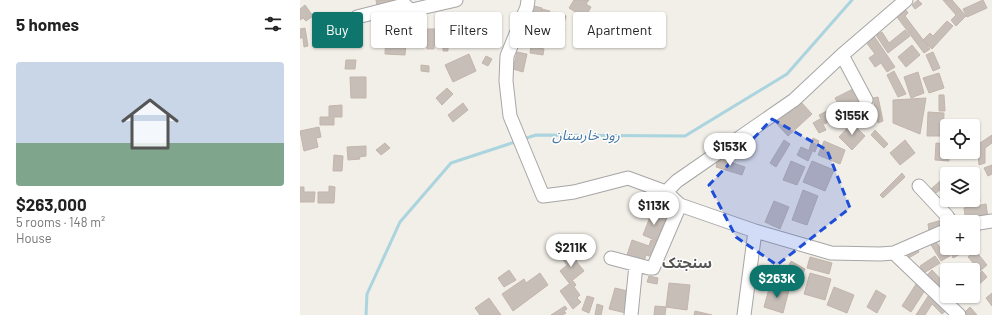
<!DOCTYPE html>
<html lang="en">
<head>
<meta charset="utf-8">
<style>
  :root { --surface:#fff; --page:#f2f2f2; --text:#222; --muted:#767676; --accent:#0f766e }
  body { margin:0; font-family:Barlow,"Noto Sans Arabic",sans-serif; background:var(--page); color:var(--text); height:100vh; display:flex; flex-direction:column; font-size:15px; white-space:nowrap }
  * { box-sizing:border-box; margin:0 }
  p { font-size:13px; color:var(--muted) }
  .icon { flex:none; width:22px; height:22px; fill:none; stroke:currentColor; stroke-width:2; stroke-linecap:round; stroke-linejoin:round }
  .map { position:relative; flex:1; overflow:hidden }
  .drawer { display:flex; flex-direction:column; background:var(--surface); width:300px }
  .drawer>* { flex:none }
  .guide { position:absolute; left:12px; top:12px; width:380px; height:36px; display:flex; gap:8px }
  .buttons { position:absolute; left:640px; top:119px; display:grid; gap:8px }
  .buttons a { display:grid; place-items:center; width:40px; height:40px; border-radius:4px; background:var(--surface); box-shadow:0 1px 3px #0004; font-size:20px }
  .price { position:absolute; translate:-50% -34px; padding:0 9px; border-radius:14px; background:#fff; color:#222; font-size:13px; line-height:26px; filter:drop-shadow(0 1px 2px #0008) }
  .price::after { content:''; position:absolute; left:50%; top:24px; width:12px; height:9px; margin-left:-6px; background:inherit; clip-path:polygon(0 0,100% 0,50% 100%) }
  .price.current { background:var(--accent); color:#fff }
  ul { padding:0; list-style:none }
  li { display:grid; align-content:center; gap:8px; height:212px; padding:0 16px }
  li span { display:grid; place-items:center; height:124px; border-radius:4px; color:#555 }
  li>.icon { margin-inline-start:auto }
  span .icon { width:72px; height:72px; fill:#fffc; stroke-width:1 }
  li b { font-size:17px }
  h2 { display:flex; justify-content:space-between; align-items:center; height:48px; padding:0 16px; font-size:17px }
  .tag { padding:0 14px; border-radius:4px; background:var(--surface); box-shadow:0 1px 3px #0004; font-size:14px; line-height:36px }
  .tag.current { background:var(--accent); color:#fff }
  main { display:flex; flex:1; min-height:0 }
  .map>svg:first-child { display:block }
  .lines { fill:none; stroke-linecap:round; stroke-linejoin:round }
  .stream { stroke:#aad4de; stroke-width:3 }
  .building { fill:#c7beb8; stroke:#c3b5ab }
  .minor-casing { stroke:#a6a6a6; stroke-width:15 }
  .minor { stroke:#fff; stroke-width:13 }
  .marked { fill:#1d4ed8; fill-opacity:0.2; stroke:#1d4ed8; stroke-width:3; stroke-dasharray:8 5; stroke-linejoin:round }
  .labels { text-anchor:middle; stroke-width:3; stroke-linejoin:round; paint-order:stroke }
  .water-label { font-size:14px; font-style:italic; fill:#4778a2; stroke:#fff }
  .quarter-label { font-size:15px; font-weight:bold; fill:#555; stroke:#fff }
</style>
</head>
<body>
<main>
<section class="drawer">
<h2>5 homes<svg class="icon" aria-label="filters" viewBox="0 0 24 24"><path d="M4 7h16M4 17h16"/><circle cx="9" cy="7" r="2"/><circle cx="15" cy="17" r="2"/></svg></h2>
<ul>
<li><span style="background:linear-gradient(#c9d6e8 65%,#7fa58c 0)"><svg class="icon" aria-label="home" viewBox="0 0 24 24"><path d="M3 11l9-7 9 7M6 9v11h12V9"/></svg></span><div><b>$263,000</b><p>5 rooms · 148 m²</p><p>House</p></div></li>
</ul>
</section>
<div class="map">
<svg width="692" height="315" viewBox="0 0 692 315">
  <rect width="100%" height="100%" fill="#f2eee8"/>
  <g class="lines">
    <path class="stream" d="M223,139L236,135L385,136L487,74L552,0
      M66,315L67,294L100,222L151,163L218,141"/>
  </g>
  <path class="building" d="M76,0H93V1L77,6Z
    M274,0H289L286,4L291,7L285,18L269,8Z
    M618,0L622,4L615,9L612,5Z
    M643,0H652L666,16L656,26L651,20L656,15Z
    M683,0L687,8L667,17L663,9Z
    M5,5L13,16L6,21L3,18L0,20V9Z
    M230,5L242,8L239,17L232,15L234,11L229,10Z
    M242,9L250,11L248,20L240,18Z
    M606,10L608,13L605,16L630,49L624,53L597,17Z
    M253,12L266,16L263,26L250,21Z
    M227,16L236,18L233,32L223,30Z
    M301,16L307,20L297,35L291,31Z
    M647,21L653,26L632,49L623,40L630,33L633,36Z
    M250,23L265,29L260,41L250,38L247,44L239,41L243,30L247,32Z
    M186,24L197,31L193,36L183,29Z
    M114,26L123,27L122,45L113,44Z
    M144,26H148V51H143V45H134V49H127V29H136V35H144Z
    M5,28L8,46L4,47L3,38H0V29Z
    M605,30L610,36L588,53L576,35L582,32L589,43Z
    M86,31L107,32L105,55L85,54Z
    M574,36L595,67L587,72L581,63L575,67L569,58L575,54L566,42Z
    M612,45L620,55L606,67L598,57Z
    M231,46L244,49L243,55L230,53Z
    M217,52L227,54L223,72L213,69Z
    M633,52L640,68L633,71L626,55Z
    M169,54L176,71L153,82L145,65Z
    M186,56L192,59L188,66L182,63Z
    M46,60H56L55,69H45Z
    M121,65L129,66V72L121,71Z
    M594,71L606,94L598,97L587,75Z
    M618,72L624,93L611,98L604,77Z
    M639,73L644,88L629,93L623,78Z
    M50,77H66V98H51Z
    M147,88L153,94L142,105L136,98Z
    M553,89L560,101L542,111L535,98Z
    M639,95H644L645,111H639Z
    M578,97L583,121L578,123L573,98Z
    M626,98L620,134L593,123V100Z
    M500,101L512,114L488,136L476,123Z
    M163,103L168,110L153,122L148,115Z
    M42,105V117H34V125H20V117H29V106Z
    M527,111L532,120L524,124L519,115Z
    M628,112L644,113L643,136H627Z
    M520,119L526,130L519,133L513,123Z
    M552,123L565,136L552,150L539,137Z
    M19,127L21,137L16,138L18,147L4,151L0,131Z
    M575,130L588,144L584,148L571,135Z
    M692,135V143L685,148V163L679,165L677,145Z
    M513,138L519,141L515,152L509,150Z
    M484,140L490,144L476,167L470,163Z
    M605,140L615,153L600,165L590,153Z
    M524,141L545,150L540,164L518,155Z
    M85,143L90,148L81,155L76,150Z
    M636,143L647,144V152H649V161L635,160Z
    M66,146V156L59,157L60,159L48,160L47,147Z
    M501,147L512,152L508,161L497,155Z
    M34,155L43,156L42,171H33Z
    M418,158L445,167L442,175L416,167Z
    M491,161L505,167L497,185L483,180Z
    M512,161L534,170L525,191L503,182Z
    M692,165V174L688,176L684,168Z
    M602,173L605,177L583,198L580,195Z
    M647,175V184L635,194L631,189Z
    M678,184L680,202L659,205V200H673V185Z
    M29,186L35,187L34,203H18V192H29Z
    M0,187H4V192H15L14,202H0Z
    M503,190L518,196L507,225L492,220Z
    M474,201L489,207L480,229L465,222Z
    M686,204L688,218L666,222L664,208Z
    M352,212L366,218L357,241L343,235Z
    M642,220L643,227L629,231L628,224Z
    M633,237L642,251L646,249L650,256L641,261L628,240Z
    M332,240L349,246L351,240L358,242L353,257L346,255L343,264L326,258Z
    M615,245L619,252L607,259L603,252Z
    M648,248H671L653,258Z
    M675,250L687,265L680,271L668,257Z
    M272,253L278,259L276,261L284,271L269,283L260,271L267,265L263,260Z
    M635,256L640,263L624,273L620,266Z
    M510,257L532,263L529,274L507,268Z
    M491,261L505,269L496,288L481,281Z
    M209,270L216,280L204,287L198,278Z
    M632,270L647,286V296H649L648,297L626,276Z
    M682,271L687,277L673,290V280Z
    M240,273L248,285L213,311L202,294L224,279L226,283Z
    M510,273L531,279L525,300L504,294Z
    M349,276L358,278L357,284L347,282Z
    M273,281L276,285L274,287L280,295L277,298L281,302L273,309L260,291Z
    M618,281L627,287L611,312L602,306Z
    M369,283L390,285L387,310L366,307Z
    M470,285L489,290L483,313L464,307Z
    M534,287L554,295L547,313L527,305Z
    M315,288L332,292L326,313L309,309Z
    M576,290L586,296L577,313L567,307Z
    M632,290L649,308L642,314L632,304L625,315H616Z
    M692,293V306L686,298Z
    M287,296L294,298L289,313L282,310Z
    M189,298L201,315H180L175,308Z
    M297,304L303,306L301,315H295Z
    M265,306L267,309L264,311L266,313L263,315H251Z
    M355,306L366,307L365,315H354Z
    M670,307L677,315H666L664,313Z
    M395,311L412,315H394Z"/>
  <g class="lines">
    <g class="minor-casing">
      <path id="minor" d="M228,0L227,7L207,56L206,81L210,116L243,196L274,192L328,178L366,192L380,205L455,231L531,253L580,254L594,253L647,230
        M57,17L104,5H105L110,10H112L156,0
        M542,55L566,100
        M619,186L647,216L651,222
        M366,192L377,181L494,100L542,55L606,0
        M673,224L692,221
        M594,253L659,315
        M311,258L349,268H353L380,205
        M331,315L336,265
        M444,315L455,231"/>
    </g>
    <use href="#minor" class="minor"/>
  </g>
  <path class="marked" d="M472,119L527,150L550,208L477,265L436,237L409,185Z"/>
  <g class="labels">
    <g class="water-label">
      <text x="286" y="140">رود خارستان</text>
    </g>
    <g class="quarter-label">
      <text x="387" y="268">سنجتک</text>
    </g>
  </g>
</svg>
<div class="buttons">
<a><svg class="icon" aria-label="locate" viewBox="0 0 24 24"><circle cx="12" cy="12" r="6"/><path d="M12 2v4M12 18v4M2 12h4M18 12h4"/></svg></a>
<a><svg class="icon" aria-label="layers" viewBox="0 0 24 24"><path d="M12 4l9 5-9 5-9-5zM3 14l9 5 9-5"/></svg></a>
<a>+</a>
<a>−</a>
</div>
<b class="price" style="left:552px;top:136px">$155K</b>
<b class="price" style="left:430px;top:167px">$153K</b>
<b class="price" style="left:354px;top:226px">$113K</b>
<b class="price" style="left:271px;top:268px">$211K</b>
<b class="price current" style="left:477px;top:299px">$263K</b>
<div class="guide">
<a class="tag current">Buy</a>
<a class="tag">Rent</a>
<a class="tag">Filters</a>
<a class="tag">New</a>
<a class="tag">Apartment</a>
</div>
</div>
</main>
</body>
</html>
